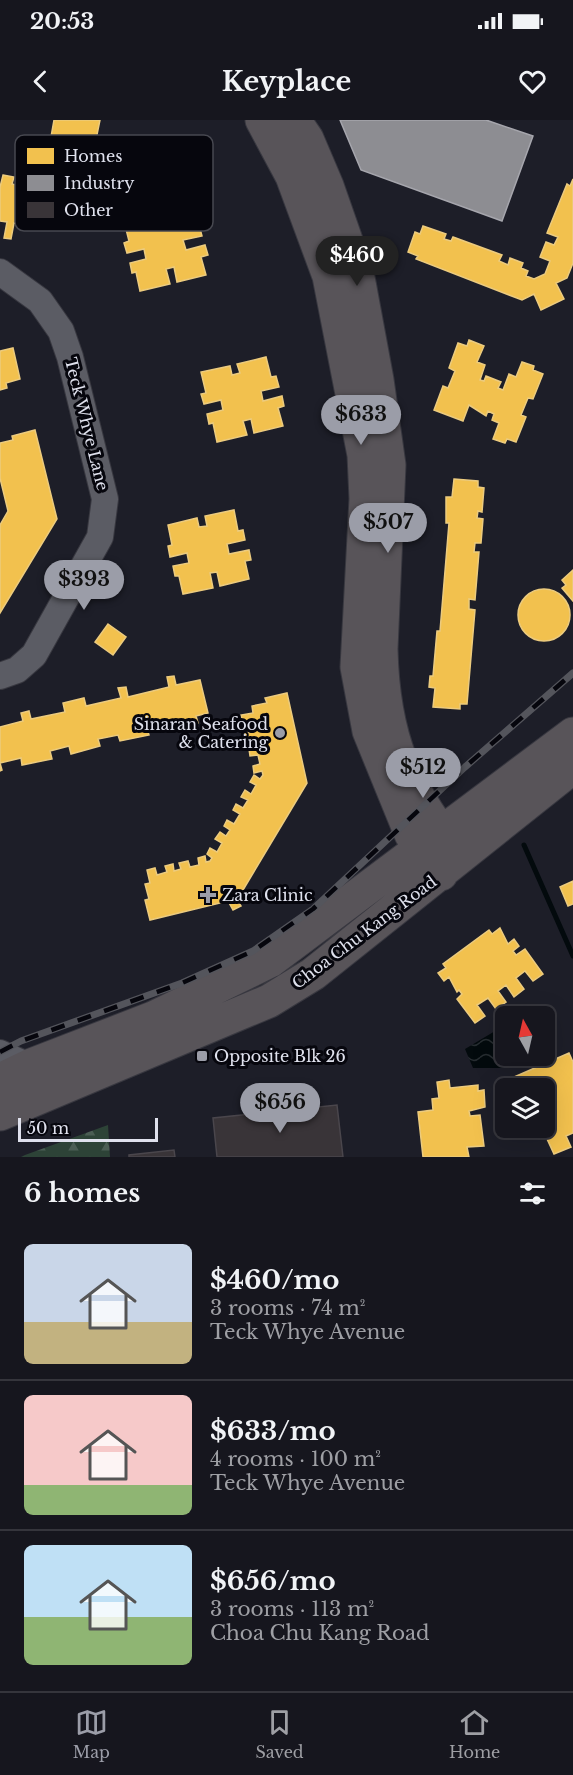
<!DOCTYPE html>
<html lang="en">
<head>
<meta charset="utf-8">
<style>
  :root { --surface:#16161e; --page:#1f1f27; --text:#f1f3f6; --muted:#9e9fa4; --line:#35353c; --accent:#9b9da8 }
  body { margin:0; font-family:"Libre Baskerville",serif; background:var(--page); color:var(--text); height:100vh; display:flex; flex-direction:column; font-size:22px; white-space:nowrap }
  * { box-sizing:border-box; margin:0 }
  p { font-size:20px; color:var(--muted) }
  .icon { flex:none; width:33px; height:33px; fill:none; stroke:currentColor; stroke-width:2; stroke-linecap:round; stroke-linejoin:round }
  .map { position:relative; height:1037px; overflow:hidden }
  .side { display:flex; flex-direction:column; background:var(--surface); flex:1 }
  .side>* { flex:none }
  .needle { width:39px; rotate:352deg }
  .controls { position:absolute; left:495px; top:886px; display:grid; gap:12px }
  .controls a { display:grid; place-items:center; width:60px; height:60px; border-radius:9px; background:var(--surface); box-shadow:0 6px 24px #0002,0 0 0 2px var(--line); font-size:30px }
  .scale { position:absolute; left:18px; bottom:15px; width:140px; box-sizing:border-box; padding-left:6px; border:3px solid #dfe1ed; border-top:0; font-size:16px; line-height:21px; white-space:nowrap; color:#dfe1ed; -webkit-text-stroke:4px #06060d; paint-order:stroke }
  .price { position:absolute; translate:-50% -51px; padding:0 14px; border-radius:21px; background:var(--accent); color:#111; font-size:20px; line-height:39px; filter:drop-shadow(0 2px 3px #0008) }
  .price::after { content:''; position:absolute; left:50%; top:36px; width:18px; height:14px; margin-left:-9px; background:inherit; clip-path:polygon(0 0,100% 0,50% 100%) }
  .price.current { background:#222; color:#fff }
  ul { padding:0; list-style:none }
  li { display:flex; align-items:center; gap:18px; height:150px; padding:0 24px }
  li+li { border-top:2px solid var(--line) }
  li span { display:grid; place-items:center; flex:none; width:168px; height:120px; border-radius:9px; color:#555 }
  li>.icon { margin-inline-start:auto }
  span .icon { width:72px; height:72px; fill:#fffc; stroke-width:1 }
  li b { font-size:26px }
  h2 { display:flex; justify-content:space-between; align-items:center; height:72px; padding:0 24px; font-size:26px }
  .status { display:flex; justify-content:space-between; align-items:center; height:42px; padding:0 30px; background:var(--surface); direction:ltr }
  .status svg { height:16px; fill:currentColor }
  header { display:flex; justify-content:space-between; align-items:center; height:78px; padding:0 24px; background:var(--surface); font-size:27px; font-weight:700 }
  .tab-bar { display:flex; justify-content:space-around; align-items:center; height:84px; border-top:2px solid var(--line); background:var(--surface); font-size:16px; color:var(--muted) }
  .tab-bar a { display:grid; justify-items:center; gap:3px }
  .tab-bar .current { color:var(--accent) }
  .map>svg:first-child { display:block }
  .forest { fill:url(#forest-firs) }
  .water { fill:url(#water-waves) }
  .homes { fill:#f2c14e; stroke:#eccb7e; stroke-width:1.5 }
  .industry { fill:#8d8d92; stroke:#a6a6ad; stroke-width:1.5 }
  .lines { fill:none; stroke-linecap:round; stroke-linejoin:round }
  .stream { stroke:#030a0d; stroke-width:5 }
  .building { fill:#393438; stroke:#4a464c; stroke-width:1.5 }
  .minor-casing { stroke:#383840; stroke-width:28 }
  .major-casing { stroke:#383840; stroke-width:35 }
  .minor { stroke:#5b5c64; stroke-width:26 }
  .major { stroke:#585459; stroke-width:33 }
  .rail-casing { stroke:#54555c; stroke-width:7 }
  .rail { stroke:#06060d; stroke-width:4.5; stroke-dasharray:14; stroke-linecap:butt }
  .poi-dot { fill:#9b9da8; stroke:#06060d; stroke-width:2 }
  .labels { text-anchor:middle; stroke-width:6; stroke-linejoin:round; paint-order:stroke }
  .street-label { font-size:16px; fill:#dfe1ed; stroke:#06060d }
  .poi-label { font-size:16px; fill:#dfe1ed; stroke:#06060d; text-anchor:start }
  .key { fill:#06060d; stroke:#474850; stroke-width:1.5 }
  .key-label { font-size:16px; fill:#dfe1ed }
</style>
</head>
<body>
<div class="status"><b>20:53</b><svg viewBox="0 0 49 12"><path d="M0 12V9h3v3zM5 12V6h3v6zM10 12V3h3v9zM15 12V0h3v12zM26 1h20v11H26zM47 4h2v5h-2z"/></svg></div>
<header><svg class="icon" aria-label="back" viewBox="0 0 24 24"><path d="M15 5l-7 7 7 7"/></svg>Keyplace<svg class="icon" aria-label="heart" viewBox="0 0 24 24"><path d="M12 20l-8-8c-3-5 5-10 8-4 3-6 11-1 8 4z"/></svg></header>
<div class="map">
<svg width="573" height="1037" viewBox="0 0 573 1037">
  <defs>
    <pattern id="forest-firs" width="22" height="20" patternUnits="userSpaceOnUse" patternTransform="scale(1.5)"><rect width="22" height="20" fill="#2d4337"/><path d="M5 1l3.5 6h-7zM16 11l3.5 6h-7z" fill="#4b5e54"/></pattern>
    <pattern id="water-waves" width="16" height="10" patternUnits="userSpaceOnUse" patternTransform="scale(1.5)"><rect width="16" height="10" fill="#030a0d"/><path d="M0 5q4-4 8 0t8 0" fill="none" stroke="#272d31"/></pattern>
  </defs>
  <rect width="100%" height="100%" fill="#1d1e28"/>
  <path class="forest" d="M108,1005L110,1037H21L25,1035Z"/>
  <path class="water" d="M505,905L506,936H531L507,948H473L465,929Z"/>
  <path class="homes" d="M54,0H100L93,34L69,29L70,26L57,23L58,19L51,17Z
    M3,55L14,57L12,64L21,66L23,59L32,60L29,73L42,76L35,108L14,103L11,119L4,118L7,102L0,101V67Z
    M573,59V143L567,158L556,163L564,179L541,190L534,174L522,180L416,139L418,136L408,132L415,112L420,114L423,106L446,114L444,119L451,121L453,117L502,135L499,141L508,145L510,138L523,143L521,148L528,151L526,156L534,159L545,154L550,141L540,137L546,122L554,125L558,117L547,113L567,64L570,66Z
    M189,86L194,106L199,105L202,116L183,120L186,130L205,125L208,135L201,137L206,155L177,162L174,147L166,149L170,164L140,171L136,152L132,153L130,143L146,139L144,129L127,133L124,123L129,121L124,101L153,94L155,103L163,102L160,92Z
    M469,220L484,226L477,242L485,245L480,260L484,261L486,256L501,262L498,268L503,270L509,254L516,257L522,242L534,246L533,250L543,254L533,279L528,278L521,295L526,297L516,322L507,319L505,323L493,319L499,303L492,300L494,294L488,291L486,296L469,285L463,301L434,290L443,266L448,268L455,251L449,248L458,223L467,226Z
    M13,228L20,259L6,263L7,268L0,270V231Z
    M266,237L271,257L276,256L279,267L261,271L263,281L282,276L284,286L278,288L283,306L254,313L251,299L243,301L247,315L217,322L213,303L209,304L207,294L223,290L221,280L204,284L201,274L206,273L201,252L230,246L232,255L240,253L237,244Z
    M35,310L57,399L0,493V405L8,391L0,358V323L13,320L12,316Z
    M454,359L478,361V367L484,368L482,392L478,391L477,398L483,399L481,423H475L474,432H479L475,480L469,479V489L475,490L467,584H460V589L433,587L435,568L429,567L430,556H433L437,511H440L449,403H446V377H452Z
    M234,390L238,411L243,410L245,420L227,424L229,434L249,430L251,440L245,441L249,459L220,466L217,452L210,453L213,468L183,474L179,456H175L173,446L189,443L187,433L170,437L168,426L172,425L168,405L197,398L199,407L207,406L205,396Z
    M573,450V481L562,468L566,465L562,460Z
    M518 495a26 26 0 1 1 52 0a26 26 0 1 1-52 0Z
    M108,504L126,517L113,535L95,522Z
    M174,556L176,565L200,560L208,593L196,596L198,603L168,610L166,603L147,608L149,615L120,621L118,615L98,619L100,626L71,634L69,626L50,631L52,639L22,645L21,638L0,643L2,650L0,651V607L23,601L21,593L29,591L31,599L65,592L63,583L84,578L86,586L121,578L118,568L126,567L128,577L169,567L167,557Z
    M287,573L307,663L237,780L241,786L233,790L228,781L150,800L145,780L149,779L145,764L150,763L147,750L155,748L157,755L167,752L165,746L173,744L174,751L181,749L179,743L188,741L190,747L199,745L198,738L205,736L206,742L210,741L212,738L207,734L210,728L217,732L222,723L215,719L220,712L226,716L230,710L224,706L227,700L234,704L240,694L233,690L236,684L243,688L248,680L241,677L245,670L251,674L256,665L250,662L254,655L260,659L263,655L262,651L254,653L253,646L260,644L258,635L250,636L249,629L256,627L254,619L247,621L245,613L253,612L250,602L243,604L241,595L253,593L252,586L267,583L265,578Z
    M573,761V784L568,786L560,767Z
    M500,808L508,824L514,819L519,826L513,831L516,835L525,829L543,854L533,861L525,851L516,858L524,869L514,877L506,865L498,871L506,882L496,889L488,878L477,885L485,896L475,903L457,879L462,874L459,870L457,872L449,857L444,861L438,853L446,848L443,844L489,810L492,814Z
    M569,933L573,942V1013L566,1016L571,1027L554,1034L542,1008L548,1001L544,993V969H517L512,958Z
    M449,960L450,968L478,965V971L484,970L485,987L469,991L470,996L480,995L484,1026L467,1027L469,1037H423L418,992L433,990L432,979L439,978L437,962Z"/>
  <path class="industry" d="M340,0H486L533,16L502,101L361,50Z"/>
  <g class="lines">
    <path class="stream" d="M524,725L573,836"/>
  </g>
  <path class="building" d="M337,985L343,1037H217L213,998Z
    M174,1030L175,1037H129V1035Z"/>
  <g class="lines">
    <g class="minor-casing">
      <path id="minor" d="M0,152L40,181L61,211L70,237L105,379L100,417L34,535L17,550L0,556
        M0,933L29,946"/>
    </g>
    <g class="major-casing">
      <path id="major" d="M262,0L292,56L329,156L364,335L366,379L357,547L369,611L411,714L441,754
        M294,0L307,19L327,66L357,152L377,260L389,345L381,529C383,617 405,669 460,737
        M0,960L29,946L153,898L270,841L573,614
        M0,994L269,881L313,854L573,647"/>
    </g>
    <use href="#minor" class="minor"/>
    <use href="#major" class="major"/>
    <g class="rail-casing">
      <path id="rail" d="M0,932L21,921L182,863L253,831L313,789L465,647L573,553"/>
    </g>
    <use href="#rail" class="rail"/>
  </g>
  <g class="poi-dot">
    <circle cx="280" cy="613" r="6"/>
    <path d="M205 766h6v6h6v6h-6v6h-6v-6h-6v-6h6z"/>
    <rect x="196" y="930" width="12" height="12" rx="3"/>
  </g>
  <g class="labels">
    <g class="street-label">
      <text transform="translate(87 304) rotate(76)" y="6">Teck Whye Lane</text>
      <text transform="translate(364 812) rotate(-37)" y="6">Choa Chu Kang Road</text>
    </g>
    <g class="poi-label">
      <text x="268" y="610" text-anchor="end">Sinaran Seafood<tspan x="268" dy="18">&amp; Catering</tspan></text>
      <text x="222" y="781">Zara Clinic</text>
      <text x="214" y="942">Opposite Blk 26</text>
    </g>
  </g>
  <rect x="15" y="15" width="198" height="96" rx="9" class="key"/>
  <rect x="27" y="28" width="27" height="16" fill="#f2c14e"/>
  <rect x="27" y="55" width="27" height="16" fill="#8d8d92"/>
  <rect x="27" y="82" width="27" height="16" fill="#393438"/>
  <g class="key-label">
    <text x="64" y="42">Homes</text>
    <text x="64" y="69">Industry</text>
    <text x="64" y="96">Other</text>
  </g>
</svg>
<div class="controls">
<a><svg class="needle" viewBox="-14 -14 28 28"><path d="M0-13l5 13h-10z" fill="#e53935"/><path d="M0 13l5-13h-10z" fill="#9e9fa4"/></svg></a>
<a><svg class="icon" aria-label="layers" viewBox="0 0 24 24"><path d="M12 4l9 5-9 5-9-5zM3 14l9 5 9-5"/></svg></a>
</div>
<div class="scale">50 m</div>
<b class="price current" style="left:357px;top:167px">$460</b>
<b class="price" style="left:361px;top:326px">$633</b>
<b class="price" style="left:388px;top:434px">$507</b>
<b class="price" style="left:84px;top:491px">$393</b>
<b class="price" style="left:423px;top:679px">$512</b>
<b class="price" style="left:280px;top:1014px">$656</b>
</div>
<section class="side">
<h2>6 homes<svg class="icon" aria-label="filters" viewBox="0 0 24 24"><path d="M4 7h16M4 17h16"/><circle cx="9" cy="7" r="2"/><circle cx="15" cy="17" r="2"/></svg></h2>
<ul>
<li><span style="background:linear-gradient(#c9d6e8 65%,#c2b280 0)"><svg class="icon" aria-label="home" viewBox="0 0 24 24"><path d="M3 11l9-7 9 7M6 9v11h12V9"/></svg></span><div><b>$460/mo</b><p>3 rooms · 74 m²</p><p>Teck Whye Avenue</p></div></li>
<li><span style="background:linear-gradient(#f6c9c9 75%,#8fb573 0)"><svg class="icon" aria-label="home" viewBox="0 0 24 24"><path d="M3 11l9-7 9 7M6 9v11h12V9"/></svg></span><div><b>$633/mo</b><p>4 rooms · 100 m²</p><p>Teck Whye Avenue</p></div></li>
<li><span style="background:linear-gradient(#bfe0f5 60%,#8fb573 0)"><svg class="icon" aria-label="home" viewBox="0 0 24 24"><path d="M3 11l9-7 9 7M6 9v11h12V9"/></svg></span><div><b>$656/mo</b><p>3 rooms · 113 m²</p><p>Choa Chu Kang Road</p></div></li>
</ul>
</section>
<nav class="tab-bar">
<a class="current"><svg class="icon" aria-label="map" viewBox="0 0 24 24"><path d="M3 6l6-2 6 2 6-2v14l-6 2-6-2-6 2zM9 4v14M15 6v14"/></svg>Map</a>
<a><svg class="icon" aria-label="saved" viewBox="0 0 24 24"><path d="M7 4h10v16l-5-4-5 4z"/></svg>Saved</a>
<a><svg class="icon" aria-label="home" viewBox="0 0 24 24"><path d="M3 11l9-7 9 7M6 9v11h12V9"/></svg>Home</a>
</nav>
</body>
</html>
